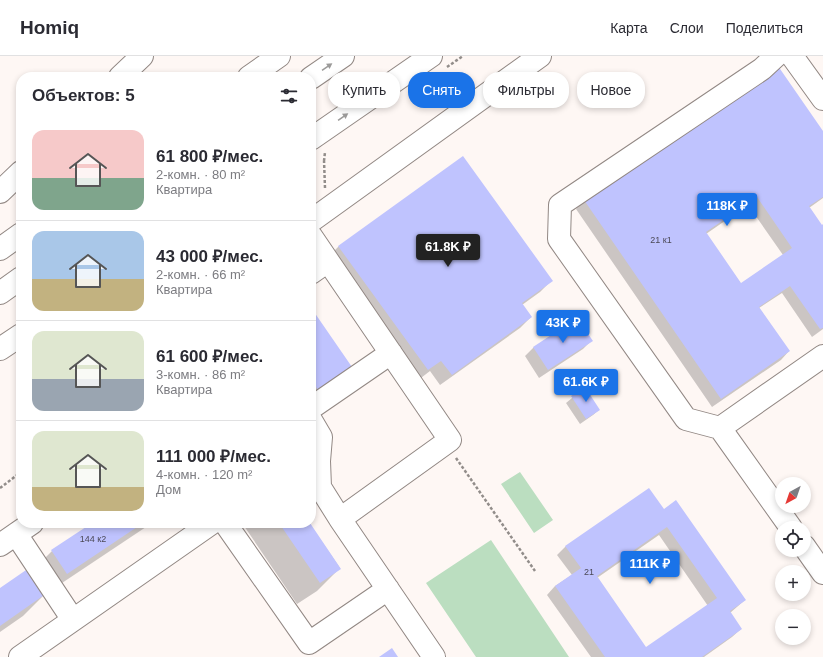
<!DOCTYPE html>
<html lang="ru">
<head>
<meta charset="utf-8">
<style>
  :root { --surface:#fff; --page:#f2f2f3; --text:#2b2b33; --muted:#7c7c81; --line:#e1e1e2; --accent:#1a73e8 }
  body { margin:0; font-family:Helvetica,sans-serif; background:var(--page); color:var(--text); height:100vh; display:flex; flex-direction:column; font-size:15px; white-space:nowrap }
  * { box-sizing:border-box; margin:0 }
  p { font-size:13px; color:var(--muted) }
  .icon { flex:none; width:22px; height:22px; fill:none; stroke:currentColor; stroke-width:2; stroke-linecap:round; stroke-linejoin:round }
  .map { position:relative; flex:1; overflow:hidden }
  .side { position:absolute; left:16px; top:16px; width:300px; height:456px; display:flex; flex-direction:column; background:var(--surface); border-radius:16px; box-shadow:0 2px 6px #0003 }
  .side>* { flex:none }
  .banner { position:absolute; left:328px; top:16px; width:380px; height:36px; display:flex; gap:8px }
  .needle { width:26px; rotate:220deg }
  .buttons { position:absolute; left:775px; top:421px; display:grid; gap:8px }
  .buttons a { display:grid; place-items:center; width:36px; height:36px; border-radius:50%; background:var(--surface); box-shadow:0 2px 6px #0003; font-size:20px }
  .price { position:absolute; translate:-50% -34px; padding:0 9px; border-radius:4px; background:var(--accent); color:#fff; font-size:13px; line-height:26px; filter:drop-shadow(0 1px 2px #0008) }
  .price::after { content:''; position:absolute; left:50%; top:24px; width:12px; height:9px; margin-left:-6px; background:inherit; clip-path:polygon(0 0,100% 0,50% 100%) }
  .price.current { background:#222; color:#fff }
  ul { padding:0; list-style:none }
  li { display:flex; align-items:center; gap:12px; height:100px; padding:0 16px }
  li+li { border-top:1px solid var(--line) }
  li span { display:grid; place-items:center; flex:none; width:112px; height:80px; border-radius:12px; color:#555 }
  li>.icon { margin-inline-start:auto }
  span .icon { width:48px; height:48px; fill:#fffc; stroke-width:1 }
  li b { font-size:17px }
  h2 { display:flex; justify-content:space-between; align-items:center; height:48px; padding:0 16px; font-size:17px }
  .chip { padding:0 14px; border-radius:16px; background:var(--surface); box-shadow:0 2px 6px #0003; font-size:14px; line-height:36px }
  .chip.current { background:var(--accent); color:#fff }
  header { display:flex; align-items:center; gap:24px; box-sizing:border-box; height:56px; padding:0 20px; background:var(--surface); border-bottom:1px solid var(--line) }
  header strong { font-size:19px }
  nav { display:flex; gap:22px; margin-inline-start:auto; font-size:14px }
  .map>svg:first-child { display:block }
  .green { fill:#bbdec0 }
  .shadow { fill:#0003; fill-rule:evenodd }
  .building { fill:#bfc3fe; fill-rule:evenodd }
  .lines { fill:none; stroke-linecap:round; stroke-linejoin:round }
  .minor-casing { stroke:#928884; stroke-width:24 }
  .major-casing { stroke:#928884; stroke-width:24 }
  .path { stroke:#928d8a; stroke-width:2.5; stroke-dasharray:3 2; stroke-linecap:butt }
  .minor { stroke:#fff; stroke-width:22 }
  .major { stroke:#fff; stroke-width:22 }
  .oneway { fill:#9c9b9a }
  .labels { text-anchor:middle; stroke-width:3.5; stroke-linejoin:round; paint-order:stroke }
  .number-label { font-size:9px; fill:#4b4956 }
</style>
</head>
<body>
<header>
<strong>Homiq</strong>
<nav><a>Карта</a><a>Слои</a><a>Поделиться</a></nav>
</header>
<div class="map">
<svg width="823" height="601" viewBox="0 0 823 601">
  <rect width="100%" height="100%" fill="#fef7f4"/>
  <path class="green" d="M520,416L553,464L534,477L501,428Z
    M491,484L569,601H476L426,527Z"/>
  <path class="shadow" d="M823,77V142L809,152L822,170L823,169V273L812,281L782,237L759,252L789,295L781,304L712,351L576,153L584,145ZM748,149L783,199L741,228L706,178Z
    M339,190L551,225L540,236L522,249L531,261L520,272L440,329L430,315L417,325L328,201Z
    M311,256L351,311L311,341Z
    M591,285L583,293L539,322L525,300L534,291Z
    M584,332L599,354L593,359L580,368L566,347Z
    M664,454L745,544L730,557L741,573L732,581L704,601H591L547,539L555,530L572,519L557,499L566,490ZM659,479L708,550L646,593L597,522Z
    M94,467H152L44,539L23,560L0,576V533L31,516L52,495Z
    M242,467H309L340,512L317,535L297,548Z"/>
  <path class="building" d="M778,10L823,75V141L809,150L822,169L823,168V272L820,273L790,230L759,251L790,295L721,343L584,144ZM757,141L792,192L741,227L706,176Z
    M463,100L553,225L522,247L532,261L452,319L441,305L428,314L338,190Z
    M312,253L352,311L318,334L311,323V254Z
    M577,262L593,285L548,314L533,291Z
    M585,331L600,354L586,363L571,340Z
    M649,432L664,453L676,444L746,544L730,555L742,573L702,601H605L555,530L581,512L565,490ZM667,471L717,542L646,591L597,520Z
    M92,467H143L67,518L51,494Z
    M279,467H310L341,513L320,527Z
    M29,512L47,537L0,570V532Z
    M392,592L398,601H379Z"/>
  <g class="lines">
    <g class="minor-casing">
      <path id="minor" d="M792,0L823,43
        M311,165L540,0
        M311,180L328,205L311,217
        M328,205L450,384L340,463
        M311,352L391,297
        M311,364L321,381L319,405L320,431L340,463L434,601
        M720,372L686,363L559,183L560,149L762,13L776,0
        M225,467L309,587L388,533
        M791,472L720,372L823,300
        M16,478L73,564
        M0,489L32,467
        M804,490L823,517
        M20,601L212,467"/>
    </g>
    <g class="major-casing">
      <path id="major" d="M120,21L142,0
        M249,21L279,0
        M311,22L343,0
        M311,83L431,0
        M0,136L21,116
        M0,193L21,178
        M0,237L21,222
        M0,293L21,279"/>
    </g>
    <path class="path" d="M447,11L463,0
      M324,104L325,132
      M324,105L325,96
      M456,402L535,515
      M0,432L21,416"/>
    <use href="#minor" class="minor"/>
    <use href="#major" class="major"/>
  </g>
  <defs><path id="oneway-solid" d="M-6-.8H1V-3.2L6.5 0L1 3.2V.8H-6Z"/></defs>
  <g class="oneway">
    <use href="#oneway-solid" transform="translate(327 11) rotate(-34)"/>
    <use href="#oneway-solid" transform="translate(343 61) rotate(-35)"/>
  </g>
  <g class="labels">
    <g class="number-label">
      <text x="661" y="187">21 к1</text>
      <text x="93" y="486">144 к2</text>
      <text x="589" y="519">21</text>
    </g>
  </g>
</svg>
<div class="buttons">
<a><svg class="needle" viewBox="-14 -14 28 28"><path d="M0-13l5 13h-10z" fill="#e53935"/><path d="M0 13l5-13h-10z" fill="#7c7c81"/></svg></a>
<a><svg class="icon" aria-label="locate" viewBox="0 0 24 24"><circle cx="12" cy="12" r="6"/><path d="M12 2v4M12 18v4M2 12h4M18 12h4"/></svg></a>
<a>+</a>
<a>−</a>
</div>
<b class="price" style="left:727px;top:171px">118K ₽</b>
<b class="price current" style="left:448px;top:212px">61.8K ₽</b>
<b class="price" style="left:563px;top:288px">43K ₽</b>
<b class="price" style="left:586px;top:347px">61.6K ₽</b>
<b class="price" style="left:650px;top:529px">111K ₽</b>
<div class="banner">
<a class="chip">Купить</a>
<a class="chip current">Снять</a>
<a class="chip">Фильтры</a>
<a class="chip">Новое</a>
</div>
<section class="side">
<h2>Объектов: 5<svg class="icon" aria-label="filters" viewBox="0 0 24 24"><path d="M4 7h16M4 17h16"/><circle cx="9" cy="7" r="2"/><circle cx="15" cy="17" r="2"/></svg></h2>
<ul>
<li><span style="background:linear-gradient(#f6c9c9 60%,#7fa58c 0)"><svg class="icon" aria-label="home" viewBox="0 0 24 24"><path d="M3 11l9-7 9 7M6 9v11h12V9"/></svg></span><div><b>61 800 ₽/мес.</b><p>2-комн. · 80 m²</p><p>Квартира</p></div></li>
<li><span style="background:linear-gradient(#a9c7e8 60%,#c2b280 0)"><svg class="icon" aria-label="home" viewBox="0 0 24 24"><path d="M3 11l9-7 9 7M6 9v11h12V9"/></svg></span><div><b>43 000 ₽/мес.</b><p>2-комн. · 66 m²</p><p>Квартира</p></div></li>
<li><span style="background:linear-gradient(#dfe7d0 60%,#9aa5b1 0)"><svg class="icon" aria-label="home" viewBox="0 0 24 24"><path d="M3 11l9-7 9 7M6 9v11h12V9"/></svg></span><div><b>61 600 ₽/мес.</b><p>3-комн. · 86 m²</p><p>Квартира</p></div></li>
<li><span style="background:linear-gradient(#dfe7d0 70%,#c2b280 0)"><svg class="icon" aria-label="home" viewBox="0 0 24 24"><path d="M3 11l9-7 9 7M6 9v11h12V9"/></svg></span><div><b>111 000 ₽/мес.</b><p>4-комн. · 120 m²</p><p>Дом</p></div></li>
</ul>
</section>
</div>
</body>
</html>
